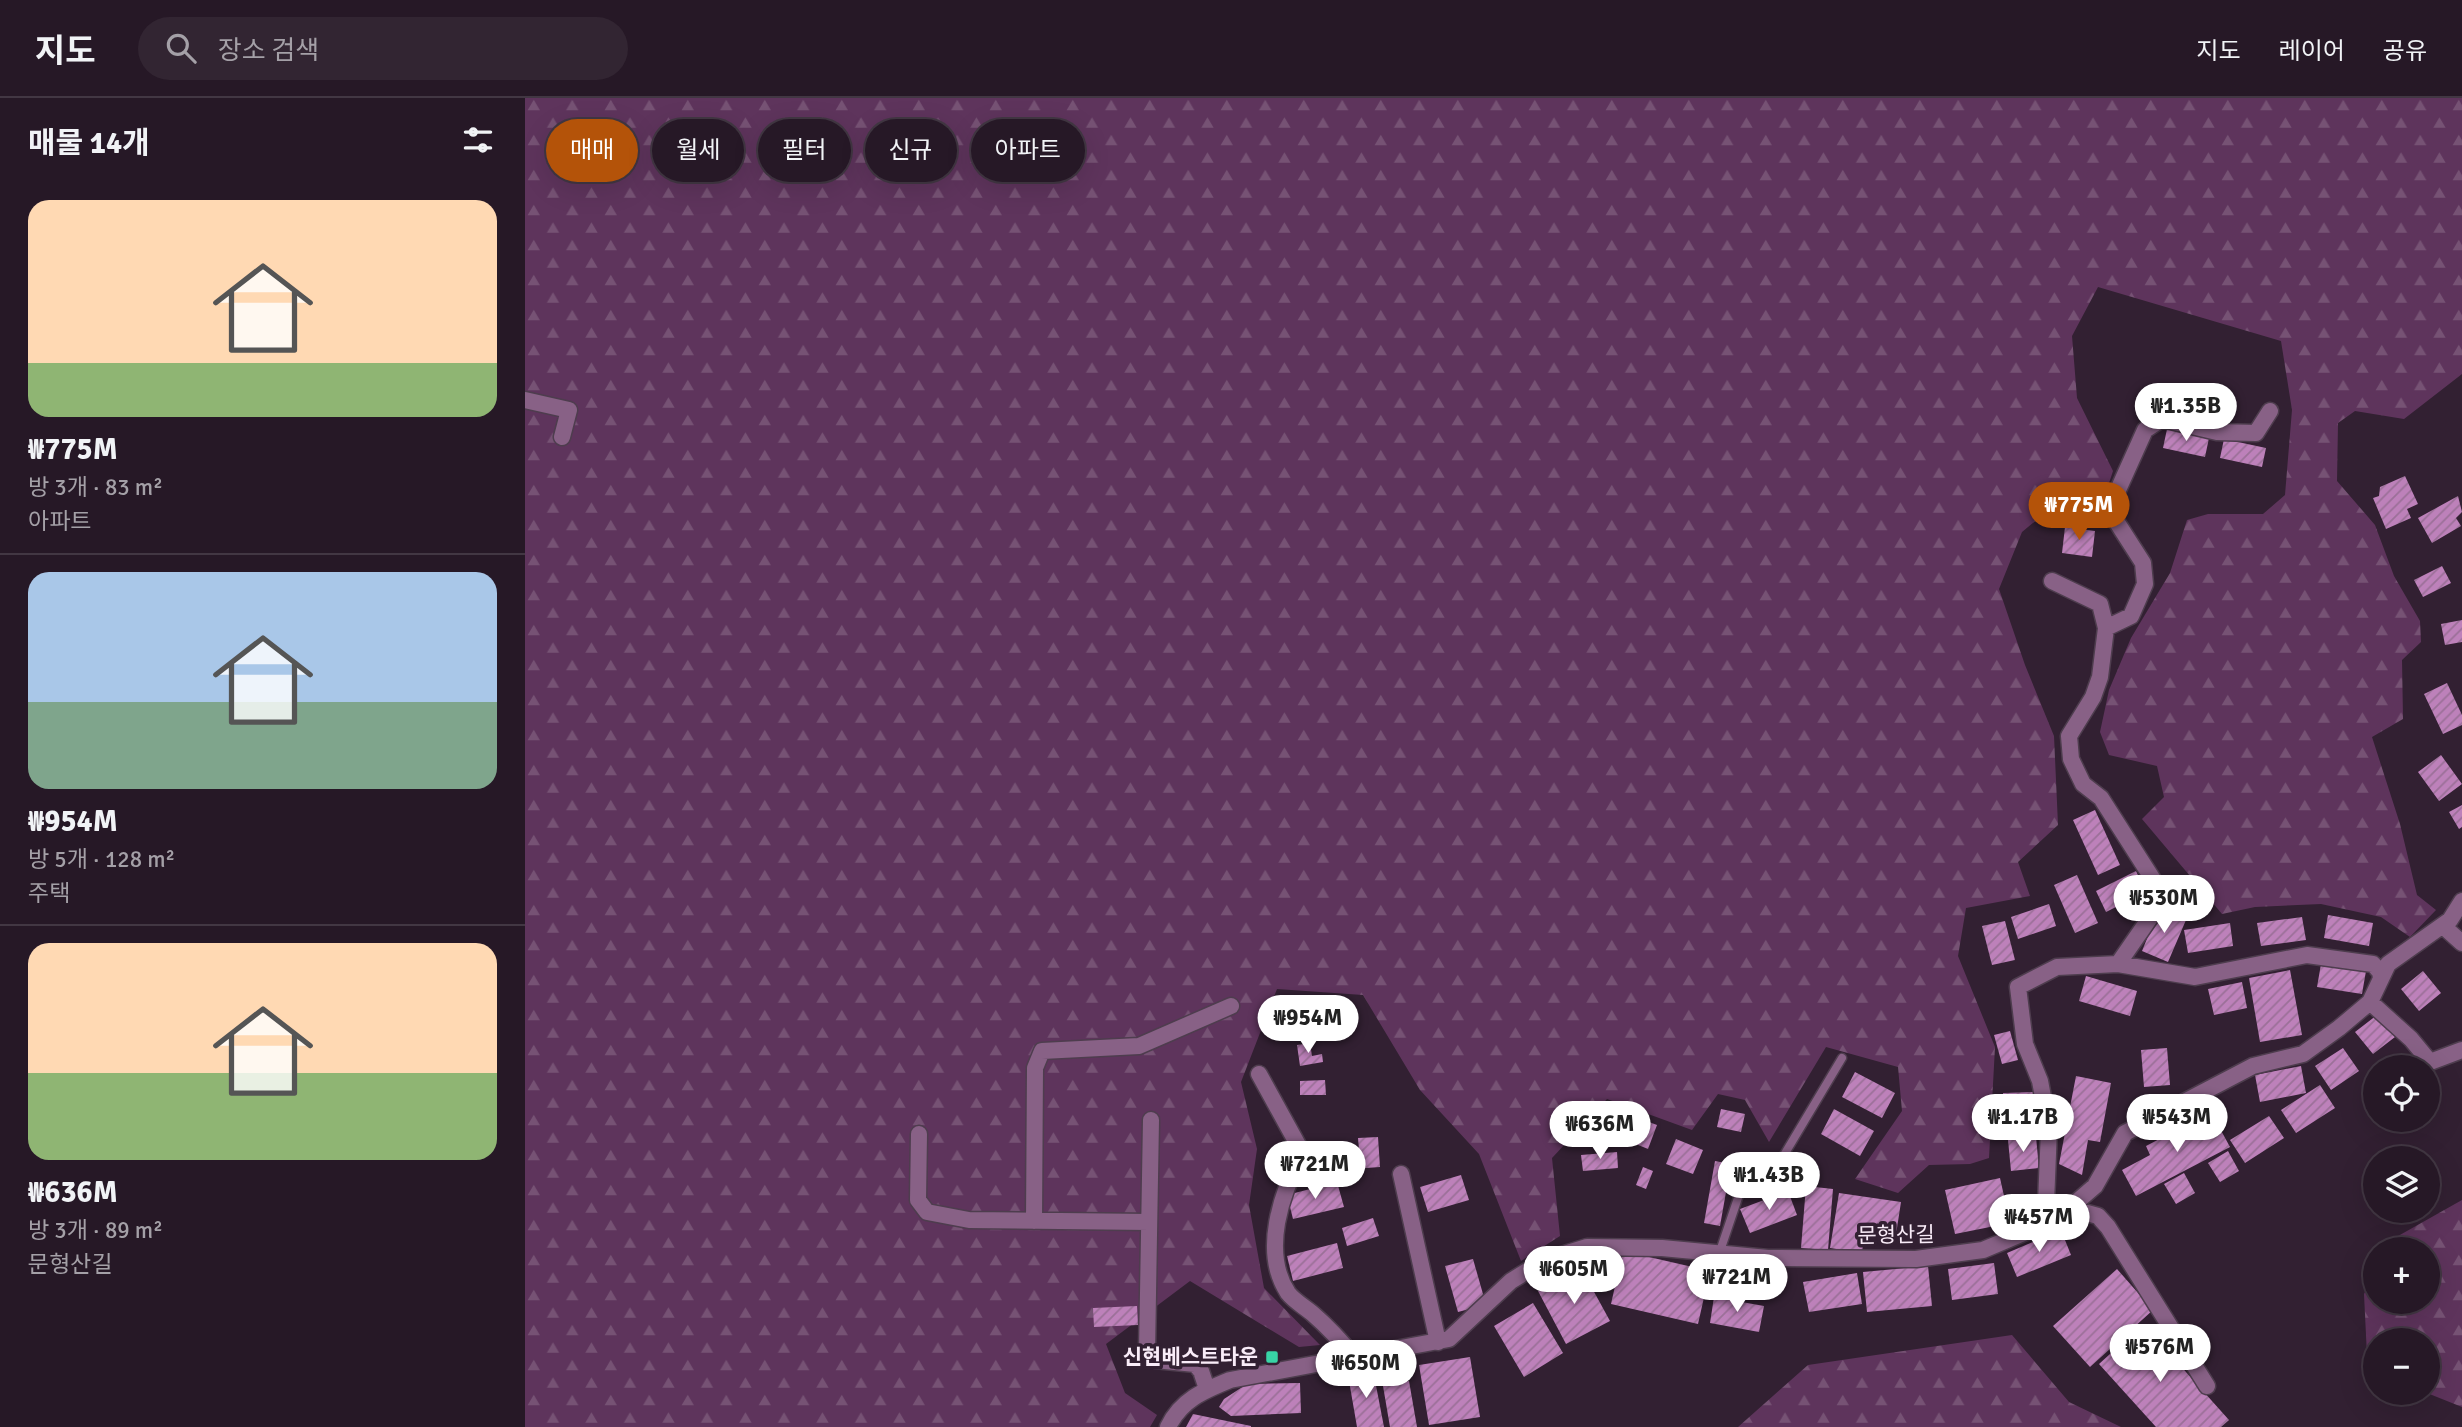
<!DOCTYPE html>
<html lang="ko">
<head>
<meta charset="utf-8">
<style>
  :root { --surface:#261826; --page:#322532; --text:#f1f3f6; --muted:#a4a0a7; --line:#423743; --accent:#b45309 }
  body { margin:0; font-family:Signika,"Noto Sans KR",sans-serif; background:var(--page); color:var(--text); height:100vh; display:flex; flex-direction:column; font-size:26px; white-space:nowrap }
  * { box-sizing:border-box; margin:0 }
  p { font-size:23px; color:var(--muted) }
  .icon { flex:none; width:38px; height:38px; fill:none; stroke:currentColor; stroke-width:2; stroke-linecap:round; stroke-linejoin:round }
  .map { position:relative; flex:1; overflow:hidden }
  .details { display:flex; flex-direction:column; background:var(--surface); width:525px }
  .details>* { flex:none }
  .banner { position:absolute; left:21px; top:21px; width:665px; height:63px; display:flex; gap:14px }
  .tools { position:absolute; left:1838px; top:957px; display:grid; gap:14px }
  .tools a { display:grid; place-items:center; width:77px; height:77px; border-radius:50%; background:var(--surface); box-shadow:0 7px 28px #0002,0 0 0 2px var(--line); font-size:35px }
  .price { position:absolute; translate:-50% -60px; padding:0 16px; border-radius:24px; background:#fff; color:#222; font-size:23px; line-height:46px; filter:drop-shadow(0 2px 4px #0008) }
  .price::after { content:''; position:absolute; left:50%; top:42px; width:21px; height:16px; margin-left:-10px; background:inherit; clip-path:polygon(0 0,100% 0,50% 100%) }
  .price.selected { background:var(--accent); color:#fff }
  ul { padding:0; list-style:none }
  li { display:grid; align-content:center; gap:14px; height:371px; padding:0 28px }
  li+li { border-top:2px solid var(--line) }
  li span { display:grid; place-items:center; height:217px; border-radius:21px; color:#555 }
  li>.icon { margin-inline-start:auto }
  span .icon { width:126px; height:126px; fill:#fffc; stroke-width:1 }
  li b { font-size:30px }
  h2 { display:flex; justify-content:space-between; align-items:center; height:84px; padding:0 28px; font-size:30px }
  .pill { padding:0 24px; border-radius:32px; background:var(--surface); box-shadow:0 7px 28px #0002,0 0 0 2px var(--line); font-size:24px; line-height:63px }
  .pill.selected { background:var(--accent); color:#fff }
  header { display:flex; align-items:center; gap:42px; box-sizing:border-box; height:98px; padding:0 35px; background:var(--surface); border-bottom:2px solid var(--line) }
  header strong { font-size:33px }
  nav { display:flex; gap:38px; margin-inline-start:auto; font-size:24px }
  .search { width:490px; height:63px; background:var(--page); display:flex; align-items:center; gap:18px; box-sizing:border-box; padding:0 24px; border-radius:38px; color:var(--muted); font-size:26px }
  main { display:flex; flex:1; min-height:0 }
  .map>svg:first-child { display:block }
  .forest { fill:url(#forest-firs) }
  .building { fill:url(#building-hatch) }
  .lines { fill:none; stroke-linecap:round; stroke-linejoin:round }
  .service-casing { stroke:#4e3d4e; stroke-width:11 }
  .minor-casing { stroke:#4e3d4e; stroke-width:19 }
  .service { stroke:#886186; stroke-width:8 }
  .minor { stroke:#886186; stroke-width:16 }
  .poi-dot { fill:#38d4a6; stroke:#322032; stroke-width:2.5 }
  .labels { text-anchor:middle; stroke-width:7; stroke-linejoin:round; paint-order:stroke }
  .street-label { font-size:21px; fill:#f9ecf8; stroke:#322032 }
  .poi-label { font-size:21px; font-weight:bold; fill:#f9ecf8; stroke:#322032; text-anchor:end }
</style>
</head>
<body>
<header>
<strong>지도</strong>
<div class="search"><svg class="icon" aria-label="search" viewBox="0 0 24 24"><circle cx="10" cy="10" r="6"/><path d="M15 15l6 6"/></svg>장소 검색</div>
<nav><a>지도</a><a>레이어</a><a>공유</a></nav>
</header>
<main>
<section class="details">
<h2>매물 14개<svg class="icon" aria-label="filters" viewBox="0 0 24 24"><path d="M4 7h16M4 17h16"/><circle cx="9" cy="7" r="2"/><circle cx="15" cy="17" r="2"/></svg></h2>
<ul>
<li><span style="background:linear-gradient(#ffd9b3 75%,#8fb573 0)"><svg class="icon" aria-label="home" viewBox="0 0 24 24"><path d="M3 11l9-7 9 7M6 9v11h12V9"/></svg></span><div><b>₩775M</b><p>방 3개 · 83 m²</p><p>아파트</p></div></li>
<li><span style="background:linear-gradient(#a9c7e8 60%,#7fa58c 0)"><svg class="icon" aria-label="home" viewBox="0 0 24 24"><path d="M3 11l9-7 9 7M6 9v11h12V9"/></svg></span><div><b>₩954M</b><p>방 5개 · 128 m²</p><p>주택</p></div></li>
<li><span style="background:linear-gradient(#ffd9b3 60%,#8fb573 0)"><svg class="icon" aria-label="home" viewBox="0 0 24 24"><path d="M3 11l9-7 9 7M6 9v11h12V9"/></svg></span><div><b>₩636M</b><p>방 3개 · 89 m²</p><p>문형산길</p></div></li>
</ul>
</section>
<div class="map">
<svg width="1937" height="1329" viewBox="0 0 1937 1329">
  <defs>
    <pattern id="forest-firs" width="22" height="20" patternUnits="userSpaceOnUse" patternTransform="scale(1.75)"><rect width="22" height="20" fill="#5e345c"/><path d="M5 1l3.5 6h-7zM16 11l3.5 6h-7z" fill="#765274"/></pattern>
    <pattern id="building-hatch" width="6" height="6" patternUnits="userSpaceOnUse" patternTransform="scale(1.75)"><rect width="6" height="6" fill="#bd81ba"/><path d="M-1 1l2-2M0 6l6-6M5 7l2-2" fill="none" stroke="#9b7098"/></pattern>
  </defs>
  <rect width="100%" height="100%" fill="#322032"/>
  <path class="forest" d="M0,0H1937V276L1879,321L1830,313L1813,325L1812,383L1850,427L1869,478L1895,523L1896,544L1877,562L1878,621L1847,639L1875,726L1892,797L1911,812L1885,839L1856,819L1796,806L1730,809L1697,816L1617,721L1639,699L1632,668L1584,657L1575,634L1584,592L1606,540L1645,475L1662,422L1683,416H1738L1760,397L1767,312L1756,243L1573,189L1547,238L1552,300L1588,373L1573,418L1526,410L1497,434L1474,491L1500,567L1529,638L1533,727L1493,764L1505,798L1441,810L1433,858L1470,949L1464,1060L1445,1066L1404,1067L1373,1095L1330,1081L1377,1013L1373,969L1301,949L1244,1044L1220,1002L1193,996L1167,1032L1082,1001L1027,1060L1035,1138L996,1163L954,1056L895,992L838,897L752,891L716,984L732,1051L724,1107L739,1190L795,1247L774,1249L665,1183L581,1246L600,1295L632,1317L625,1329H0Z
    M1937,1102V1309L1902,1295V1242H1850V1277L1843,1278L1839,1196L1850,1174V1204H1902V1152L1861,1151L1866,1142Z
    M1487,1237L1544,1304L1596,1329H1213L1283,1267Z"/>
  <path class="building" d="M1642,331L1684,340L1680,359L1638,350Z
    M1699,341L1741,350L1737,369L1695,360Z
    M1880,378L1893,406L1882,411L1886,420L1861,431L1848,400L1854,398L1855,389Z
    M1933,398L1937,414L1931,420L1936,428L1907,445L1893,420Z
    M1540,429L1570,433L1567,459L1537,455Z
    M1917,468L1926,485L1898,499L1889,482Z
    M1937,522V544L1920,547L1916,526Z
    M1922,585L1937,617V627L1918,636L1899,596Z
    M1916,657L1937,686L1914,703L1893,674Z
    M1937,707V729L1934,731L1924,714Z
    M1570,712L1595,767L1573,777L1548,722Z
    M1611,773L1621,794L1581,814L1571,793Z
    M1552,777L1573,825L1550,835L1529,787Z
    M1524,806L1531,828L1493,841L1486,819Z
    M1634,811L1661,822L1643,864L1617,853Z
    M1803,817L1848,825L1844,848L1799,840Z
    M1777,819L1781,842L1736,848L1732,825Z
    M1480,823L1490,862L1467,867L1457,828Z
    M1705,825L1708,848L1663,855L1659,832Z
    M1796,866L1841,873L1837,896L1792,889Z
    M1765,872L1777,937L1735,944L1724,880Z
    M1898,873L1916,895L1894,913L1876,891Z
    M1561,878L1612,893L1605,918L1554,903Z
    M1717,884L1722,910L1689,917L1683,891Z
    M1852,917L1870,939L1848,956L1830,934Z
    M1485,933L1493,962L1477,966L1469,937Z
    M785,945L787,958L797,956L798,964L775,968L772,947Z
    M1642,950L1645,987L1619,989L1616,952Z
    M1818,950L1834,973L1806,992L1790,968Z
    M1776,968L1781,995L1735,1004L1730,977Z
    M1330,974L1370,995L1357,1020L1317,999Z
    M1551,978L1586,985L1575,1044L1563,1042L1557,1077L1534,1066Z
    M800,982L801,997H775V983Z
    M1795,987L1810,1010L1771,1035L1756,1012Z
    M1512,994L1513,1022L1479,1023L1478,995Z
    M1196,1011L1220,1016L1216,1034L1192,1029Z
    M1309,1011L1349,1033L1335,1058L1296,1036Z
    M1686,1014L1705,1049L1611,1098L1597,1072L1625,1057L1621,1048Z
    M1744,1018L1759,1040L1720,1065L1705,1042Z
    M1111,1019L1132,1027L1123,1051L1101,1042Z
    M853,1039L855,1069L814,1072L813,1053L834,1052L833,1040Z
    M1511,1039L1514,1070L1486,1073L1483,1042Z
    M1151,1041L1178,1052L1168,1076L1141,1066Z
    M1703,1053L1714,1073L1695,1084L1683,1065Z
    M1092,1054L1093,1070L1058,1073L1056,1057Z
    M1190,1063L1206,1066L1195,1128L1179,1125Z
    M1118,1069L1128,1073L1121,1091L1111,1087Z
    M1659,1075L1670,1095L1651,1106L1639,1086Z
    M936,1077L944,1102L903,1114L895,1089Z
    M1475,1080L1485,1125L1430,1136L1420,1092Z
    M812,1084L819,1109L768,1121L762,1097Z
    M1281,1088L1308,1091L1303,1152L1276,1150Z
    M1263,1093L1272,1117L1225,1135L1215,1111Z
    M1314,1095L1376,1104L1370,1143L1339,1139L1337,1155L1305,1150Z
    M848,1120L854,1138L822,1148L817,1130Z
    M1536,1132L1546,1157L1492,1179L1482,1155Z
    M812,1145L818,1170L768,1183L762,1158Z
    M1098,1153L1185,1173L1173,1226L1086,1206Z
    M948,1161L958,1196L952,1209L933,1214L920,1168Z
    M1469,1165L1473,1196L1427,1202L1423,1171Z
    M1403,1168L1407,1208L1342,1214L1338,1174Z
    M1056,1170L1085,1223L1041,1246L1013,1193Z
    M1592,1171L1628,1212L1565,1269L1528,1228Z
    M1332,1175L1337,1206L1284,1214L1278,1184Z
    M1189,1199L1239,1208L1234,1234L1185,1225Z
    M1008,1205L1038,1255L999,1279L969,1228Z
    M612,1208L613,1227L569,1229L568,1210Z
    M1618,1226L1704,1322L1696,1329H1631L1574,1266Z
    M945,1259L955,1319L904,1327L894,1267Z
    M848,1272L859,1329H832L823,1277Z
    M884,1283L892,1329H865L858,1288Z
    M775,1285L776,1315L706,1318L694,1309L699,1301L722,1286Z
    M668,1316L726,1328V1329H661Z"/>
  <g class="lines">
    <g class="service-casing">
      <path id="service" d="M1194,1156L1216,1091L1259,1057L1317,960"/>
    </g>
    <g class="minor-casing">
      <path id="minor" d="M0,302L44,312L37,339
        M1527,483L1575,506L1581,530L1575,579L1568,599L1544,638L1546,661L1558,686L1576,700L1636,794L1629,814L1593,866
        M1581,530L1606,518L1620,486L1618,465L1584,412L1620,332L1637,321L1692,334L1731,335L1745,313
        M1918,828L1937,845
        M1845,904L1886,941L1905,964L1937,952
        M734,976L778,1056C756,1094 736,1154 763,1195C769,1203 780,1209 788,1216C803,1229 816,1243 829,1259
        M626,1022L622,1253L630,1262L670,1266L676,1273L682,1291
        M394,1036L393,1102L402,1114L444,1122L624,1124
        M876,1076L913,1244
        M1544,1110L1573,1118L1583,1129L1682,1288
        M1532,1121L1521,1105L1524,1031L1515,983L1500,946L1493,889L1532,869L1593,866L1670,879L1782,857L1848,866L1855,874L1856,880
        M509,1123L510,970L517,953L614,948L706,908
        M643,1329C656,1302 678,1293 705,1282L924,1241L986,1183L1020,1162L1062,1149L1137,1150L1243,1160L1391,1161L1458,1152L1532,1121L1570,1088L1600,1035L1728,968L1778,956L1814,930L1845,904L1863,866L1925,822L1937,803"/>
    </g>
    <use href="#service" class="service"/>
    <use href="#minor" class="minor"/>
  </g>
  <rect class="poi-dot" x="740" y="1252" width="14" height="14" rx="3.5"/>
  <g class="labels">
    <g class="street-label">
      <text transform="translate(1371 1137) rotate(-1)" y="7">문형산길</text>
    </g>
    <g class="poi-label">
      <text x="733" y="1266">신현베스트타운</text>
    </g>
  </g>
</svg>
<div class="tools">
<a><svg class="icon" aria-label="locate" viewBox="0 0 24 24"><circle cx="12" cy="12" r="6"/><path d="M12 2v4M12 18v4M2 12h4M18 12h4"/></svg></a>
<a><svg class="icon" aria-label="layers" viewBox="0 0 24 24"><path d="M12 4l9 5-9 5-9-5zM3 14l9 5 9-5"/></svg></a>
<a>+</a>
<a>−</a>
</div>
<b class="price" style="left:1661px;top:345px">₩1.35B</b>
<b class="price selected" style="left:1554px;top:444px">₩775M</b>
<b class="price" style="left:1639px;top:837px">₩530M</b>
<b class="price" style="left:783px;top:957px">₩954M</b>
<b class="price" style="left:1498px;top:1056px">₩1.17B</b>
<b class="price" style="left:1652px;top:1056px">₩543M</b>
<b class="price" style="left:1075px;top:1063px">₩636M</b>
<b class="price" style="left:790px;top:1103px">₩721M</b>
<b class="price" style="left:1244px;top:1114px">₩1.43B</b>
<b class="price" style="left:1514px;top:1156px">₩457M</b>
<b class="price" style="left:1049px;top:1208px">₩605M</b>
<b class="price" style="left:1212px;top:1216px">₩721M</b>
<b class="price" style="left:1635px;top:1286px">₩576M</b>
<b class="price" style="left:841px;top:1302px">₩650M</b>
<div class="banner">
<a class="pill selected">매매</a>
<a class="pill">월세</a>
<a class="pill">필터</a>
<a class="pill">신규</a>
<a class="pill">아파트</a>
</div>
</div>
</main>
</body>
</html>
